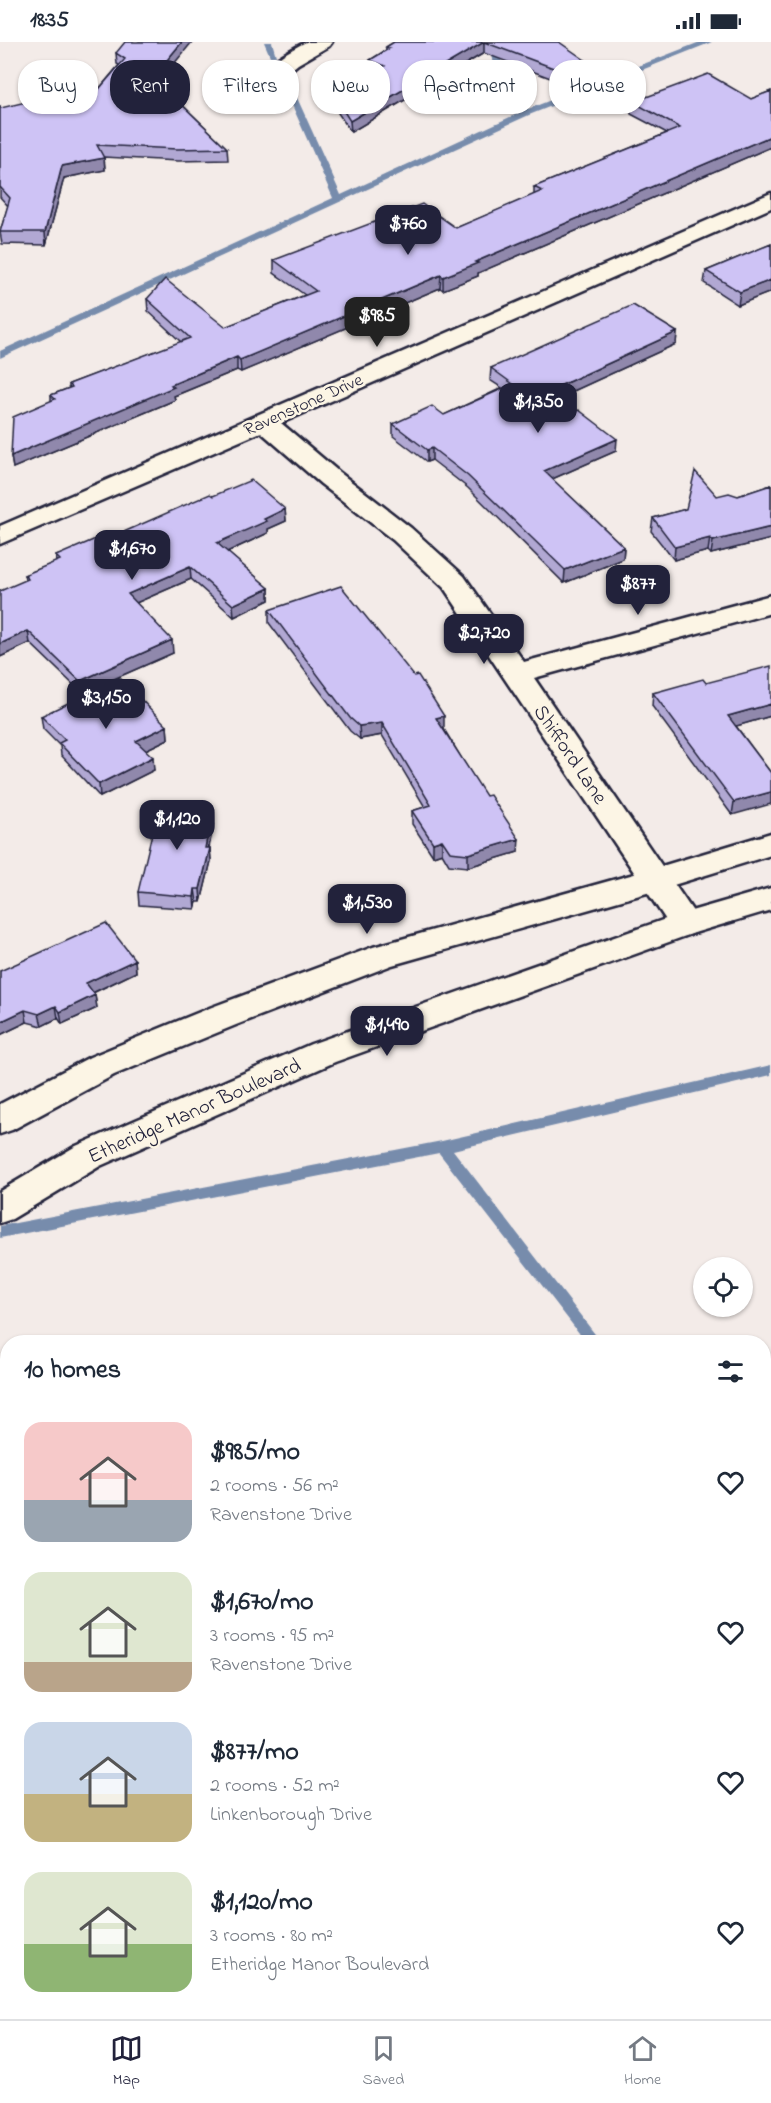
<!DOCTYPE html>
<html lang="en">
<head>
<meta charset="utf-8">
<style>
  :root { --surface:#fff; --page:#f2f2f3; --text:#1f2937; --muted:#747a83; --line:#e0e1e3; --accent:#22223b }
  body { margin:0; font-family:"Indie Flower",sans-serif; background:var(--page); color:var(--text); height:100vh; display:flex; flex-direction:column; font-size:22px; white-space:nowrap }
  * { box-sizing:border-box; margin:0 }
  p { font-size:20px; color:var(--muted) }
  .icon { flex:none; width:33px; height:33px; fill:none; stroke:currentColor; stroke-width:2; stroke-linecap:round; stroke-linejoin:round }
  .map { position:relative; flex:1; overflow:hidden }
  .details { position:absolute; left:0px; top:1293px; width:771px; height:684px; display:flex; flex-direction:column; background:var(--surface); border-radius:24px 24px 0 0; box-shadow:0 2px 4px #0004 }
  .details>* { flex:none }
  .guide { position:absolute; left:18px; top:18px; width:735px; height:54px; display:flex; gap:12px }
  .tools { position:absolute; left:693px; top:1215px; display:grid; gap:12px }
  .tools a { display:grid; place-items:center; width:60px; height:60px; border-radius:50%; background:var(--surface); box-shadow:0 2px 4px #0004; font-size:30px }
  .price { position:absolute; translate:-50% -51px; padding:0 14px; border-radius:12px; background:var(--accent); color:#fff; font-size:20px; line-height:39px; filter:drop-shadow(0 2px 3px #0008) }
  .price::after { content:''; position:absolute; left:50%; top:36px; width:18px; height:14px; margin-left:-9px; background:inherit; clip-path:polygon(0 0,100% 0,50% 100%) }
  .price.active { background:#222; color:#fff }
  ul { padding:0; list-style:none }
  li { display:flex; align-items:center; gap:18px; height:150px; padding:0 24px }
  li span { display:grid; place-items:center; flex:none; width:168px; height:120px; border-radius:18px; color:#555 }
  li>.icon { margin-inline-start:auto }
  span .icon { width:72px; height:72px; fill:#fffc; stroke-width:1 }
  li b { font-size:26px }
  h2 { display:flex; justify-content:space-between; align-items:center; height:72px; padding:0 24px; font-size:26px }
  .chip { padding:0 21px; border-radius:24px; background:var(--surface); box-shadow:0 2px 4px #0004; font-size:21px; line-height:54px }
  .chip.active { background:var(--accent); color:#fff }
  .status { display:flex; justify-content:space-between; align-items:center; height:42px; padding:0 30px; background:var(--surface); direction:ltr }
  .status svg { height:16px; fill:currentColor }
  .dock { display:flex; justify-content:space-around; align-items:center; height:84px; border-top:2px solid var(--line); background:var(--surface); font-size:16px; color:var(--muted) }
  .dock a { display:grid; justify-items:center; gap:3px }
  .dock .active { color:var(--accent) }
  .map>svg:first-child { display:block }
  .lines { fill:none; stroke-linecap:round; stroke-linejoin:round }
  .stream { fill:#778cac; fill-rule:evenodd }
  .minor-casing { stroke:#22223b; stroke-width:5 }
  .major-casing { stroke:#22223b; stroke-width:5 }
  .minor { fill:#fcf5e5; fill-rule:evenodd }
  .major { fill:#fcf5e5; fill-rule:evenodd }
  .wall { fill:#b1a8d3; stroke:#22223b; stroke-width:1.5 }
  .shaded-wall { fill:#9088ac; stroke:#22223b; stroke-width:1.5 }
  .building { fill:#cec3f5; stroke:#22223b; stroke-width:1.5 }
  .labels { text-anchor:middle; stroke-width:5; stroke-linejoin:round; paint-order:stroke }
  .far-street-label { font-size:18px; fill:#22223b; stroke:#fcf5e5 }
  .street-label { font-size:21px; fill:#22223b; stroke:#fcf5e5 }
</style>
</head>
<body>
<div class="status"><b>18:35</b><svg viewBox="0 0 49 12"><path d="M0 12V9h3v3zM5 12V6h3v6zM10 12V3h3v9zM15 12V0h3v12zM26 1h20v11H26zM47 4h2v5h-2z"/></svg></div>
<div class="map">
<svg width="771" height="1977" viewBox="0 0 771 1977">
  <rect width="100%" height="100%" fill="#f3ebe8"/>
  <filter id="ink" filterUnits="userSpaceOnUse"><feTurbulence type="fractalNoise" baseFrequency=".0167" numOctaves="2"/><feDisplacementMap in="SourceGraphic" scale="12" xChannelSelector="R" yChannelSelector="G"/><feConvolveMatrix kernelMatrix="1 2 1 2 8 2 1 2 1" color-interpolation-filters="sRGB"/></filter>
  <g filter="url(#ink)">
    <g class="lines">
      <path class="stream" d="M264,0H272L276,14H270Z
        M483,0H491L528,67L700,0H712L529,73L0,316V309L333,156L281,38L282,36L289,38L341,153L521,70Z
        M771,1023V1033L453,1108L601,1300H586L439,1111L0,1196V1184L442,1099Z
        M764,1513L771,1517V1538L764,1533Z"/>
      <g class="minor-casing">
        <path id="minor" d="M306,0H332L329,4L298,22L270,45L263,47L256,45L252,41C265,22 287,10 306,0Z
          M771,151V166L281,381L339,430L411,486L464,534L524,620L771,553V571L534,636L696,874L701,882L696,890L685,894L674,890L444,546L393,498L321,442L261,390L0,502V484Z"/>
      </g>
      <g class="major-casing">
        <path id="major" d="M771,791V813L654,849L392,923L236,983L114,1033L12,1088L0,1092V1062L90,1015L212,965L373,905L652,827Z
          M771,846V868L694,891L335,1020L100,1124L12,1177L0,1181V1149L76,1104L311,1002L674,874Z"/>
      </g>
      <use href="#minor" class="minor"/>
      <use href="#major" class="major"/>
    </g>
    <path class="wall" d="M394,0H559L604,43L598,54L484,11L351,90L338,71V60L375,31L370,29V18L386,8V5Z
      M116,11L159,40L227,106L228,118L178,119L104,115L105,128L64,136L46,203L2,202L0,190L8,164L0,155V65L1,66L63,62L93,54L119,23L117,22Z
      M771,49V105L478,231V234L443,248L440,246L241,330L237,328L174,354L175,358L13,426L11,414L51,359V353L69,346V342L181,300L148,269L147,257L225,285L305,253L274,231V218L456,186L534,153V145L667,91L631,72L633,60L751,57Z
      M771,202V250L738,263L704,241L706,229Z
      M677,290L676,302L547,361L551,374L616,409L552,437L624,505L623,517L564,541L468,446L432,418L427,420L393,394V382L444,373L502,346L490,338L491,326Z
      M771,443V497L711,512L708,509L674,518L651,489L653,476L686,467L717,454H738Z
      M213,454L285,467L286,479L268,487V491L227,510L269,546V558L234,575L191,537L136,561L173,611L82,651L30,601L0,615L25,538L24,533L57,520L56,514L101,500Z
      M269,568L444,687L518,810L468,825L449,823L442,811L433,814L412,782V769L425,765L382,693L360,697L350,689L269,581Z
      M706,641L771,674L736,684L771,731L732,773L652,664L653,651Z
      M41,674L167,684L168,697L145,708L154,728L100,755L61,713L60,704L43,687Z
      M213,766L214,779L209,806H210L211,819L201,860H197L195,867L139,863L138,850Z
      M135,918L136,930L93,951L95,953L97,966L62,982L58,976L42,984L27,980L0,993V929Z"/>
    <path class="shaded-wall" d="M182,0H192L154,46L153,35Z
      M484,0V11L351,90L350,79Z
      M605,32L604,43L598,54L599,43Z
      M771,94V105L478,231V234L443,248V235L475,220Z
      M104,116L105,128L64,136L46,203L45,190L62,124Z
      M441,233L440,246L241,330L240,318Z
      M771,238V250L738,263L740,250Z
      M677,290L676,302L543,363L544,351Z
      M237,315V328L174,354L175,358L13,426L11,414L171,343Z
      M617,397L616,409L543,441L544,429Z
      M432,406V418L427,420V408Z
      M285,467L286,479L268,487V491L218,514L217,501L264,477Z
      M771,485V497L711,512L713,499Z
      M710,496L708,509L674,518L675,505Z
      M624,505L623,517L564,541L565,528Z
      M190,525L191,537L129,564L128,552Z
      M269,546V558L234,575L233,563Z
      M28,589L30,601L0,615V602Z
      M172,598L173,611L82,651L80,639Z
      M771,662V674L726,687L728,674Z
      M444,674V687L436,689V676Z
      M382,681V693L360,697L359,684Z
      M167,684L168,697L137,712L136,699Z
      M153,715L154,728L100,755L99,742Z
      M771,750V762L732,773L734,760Z
      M213,766L214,779L206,818L205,806Z
      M519,797L518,810L468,825V812Z
      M442,798V811L433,814V801Z
      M210,806L211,819L201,860L200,847Z
      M195,847L197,860L195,867L194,855Z
      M135,918L136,930L88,953L86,941Z
      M95,953L97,966L62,982L60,970Z
      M56,964L58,976L42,984L39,972Z
      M25,968L27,980L0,993V980Z"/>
    <path class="building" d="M125,0H182L153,35L227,106L177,107L97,103L104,116L62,124L45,190H0L10,156L0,145V65L1,66L55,53L63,62L93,54L125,17L116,11Z
      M394,0H559L605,32L599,43L484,0L350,79L338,60L385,24L370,18L390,6L386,5Z
      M708,32L751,57L771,49V94L475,220L478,221L443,235L441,233L240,318L237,315L171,343L174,345L11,414L13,375L55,357L51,353L72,345L69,342L190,296L147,257L165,237L225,285L316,249L274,218L422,162L456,186L542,149L534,145L680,86L633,60Z
      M771,202V238L740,250L706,229Z
      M633,263L677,290L544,351L551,374L579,368L617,397L544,429L624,505L565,528L468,434L432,406L427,408L393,382L432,364L444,373L513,342L491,326Z
      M695,429L717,454L729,451L738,454L771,443V485L713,499L710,496L675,505L653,476L686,467Z
      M251,438L285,467L264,477L267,479L217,501L269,546L233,563L190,525L128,552L172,598L80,639L28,589L0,602V549L28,537L24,533L60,518L56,514L98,496L101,500L210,452L213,454Z
      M341,544L414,634L418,633L444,674L436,676L486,754L490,753L519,797L468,812L450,810L442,798L433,801L412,769L431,763L382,681L359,684L350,676L269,568Z
      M771,624V662L728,674L771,731V750L734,760L653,651L703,637L706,641Z
      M120,636L167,684L136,699L153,715L99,742L59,701L65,698L41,674Z
      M159,762L213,766L205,806H210L200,847H195L194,855L138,850Z
      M106,881L135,918L86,941L95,953L60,970L56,964L39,972L25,968L0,980V929Z"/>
  </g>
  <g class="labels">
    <g class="far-street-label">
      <text transform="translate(303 362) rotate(-24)" y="6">Ravenstone Drive</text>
    </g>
    <g class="street-label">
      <text transform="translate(571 712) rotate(56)" y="7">Shifford Lane</text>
      <text transform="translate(194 1068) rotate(-24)" y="7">Etheridge Manor Boulevard</text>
    </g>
  </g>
</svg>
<div class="tools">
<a><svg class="icon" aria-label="locate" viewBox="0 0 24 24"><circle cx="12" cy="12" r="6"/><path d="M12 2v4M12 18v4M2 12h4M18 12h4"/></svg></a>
</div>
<b class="price" style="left:408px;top:214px">$760</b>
<b class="price active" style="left:377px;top:306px">$985</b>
<b class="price" style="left:538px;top:392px">$1,350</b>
<b class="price" style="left:132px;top:539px">$1,670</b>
<b class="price" style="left:638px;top:574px">$877</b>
<b class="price" style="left:484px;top:623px">$2,720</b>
<b class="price" style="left:106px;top:688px">$3,150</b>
<b class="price" style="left:177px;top:809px">$1,120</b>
<b class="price" style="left:367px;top:893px">$1,530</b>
<b class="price" style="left:387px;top:1015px">$1,490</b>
<div class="guide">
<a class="chip">Buy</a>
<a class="chip active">Rent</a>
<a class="chip">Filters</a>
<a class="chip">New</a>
<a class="chip">Apartment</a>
<a class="chip">House</a>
</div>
<section class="details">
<h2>10 homes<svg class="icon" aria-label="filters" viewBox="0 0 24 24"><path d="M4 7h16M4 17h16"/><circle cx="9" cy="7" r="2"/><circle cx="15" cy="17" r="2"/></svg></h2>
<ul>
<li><span style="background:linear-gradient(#f6c9c9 65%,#9aa5b1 0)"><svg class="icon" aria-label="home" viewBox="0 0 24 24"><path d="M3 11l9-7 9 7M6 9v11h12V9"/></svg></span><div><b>$985/mo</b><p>2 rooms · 56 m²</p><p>Ravenstone Drive</p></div><svg class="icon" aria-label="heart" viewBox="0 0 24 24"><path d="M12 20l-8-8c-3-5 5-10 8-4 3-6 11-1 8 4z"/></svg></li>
<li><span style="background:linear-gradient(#dfe7d0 75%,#b9a48a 0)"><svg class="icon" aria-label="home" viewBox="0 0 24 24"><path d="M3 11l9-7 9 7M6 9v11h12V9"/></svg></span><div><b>$1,670/mo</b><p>3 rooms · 95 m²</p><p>Ravenstone Drive</p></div><svg class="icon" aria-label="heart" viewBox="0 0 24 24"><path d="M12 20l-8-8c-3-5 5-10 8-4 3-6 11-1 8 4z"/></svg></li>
<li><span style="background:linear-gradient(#c9d6e8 60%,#c2b280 0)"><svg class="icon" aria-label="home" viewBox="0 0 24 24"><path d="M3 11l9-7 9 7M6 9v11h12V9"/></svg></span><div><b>$877/mo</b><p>2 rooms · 52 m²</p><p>Linkenborough Drive</p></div><svg class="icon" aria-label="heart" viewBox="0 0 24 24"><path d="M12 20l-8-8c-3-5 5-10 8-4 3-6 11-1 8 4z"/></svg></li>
<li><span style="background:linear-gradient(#dfe7d0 60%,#8fb573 0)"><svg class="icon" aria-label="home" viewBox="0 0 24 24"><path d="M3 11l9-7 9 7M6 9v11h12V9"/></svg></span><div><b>$1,120/mo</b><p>3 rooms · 80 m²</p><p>Etheridge Manor Boulevard</p></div><svg class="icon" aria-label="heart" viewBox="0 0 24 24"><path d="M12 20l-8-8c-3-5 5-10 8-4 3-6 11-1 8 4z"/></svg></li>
</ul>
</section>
</div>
<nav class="dock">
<a class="active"><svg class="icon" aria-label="map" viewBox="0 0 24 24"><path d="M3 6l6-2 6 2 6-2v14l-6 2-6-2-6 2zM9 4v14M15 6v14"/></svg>Map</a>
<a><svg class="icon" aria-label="saved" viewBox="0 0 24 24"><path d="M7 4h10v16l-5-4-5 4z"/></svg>Saved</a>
<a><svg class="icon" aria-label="home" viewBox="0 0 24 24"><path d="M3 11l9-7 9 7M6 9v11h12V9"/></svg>Home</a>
</nav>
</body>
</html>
